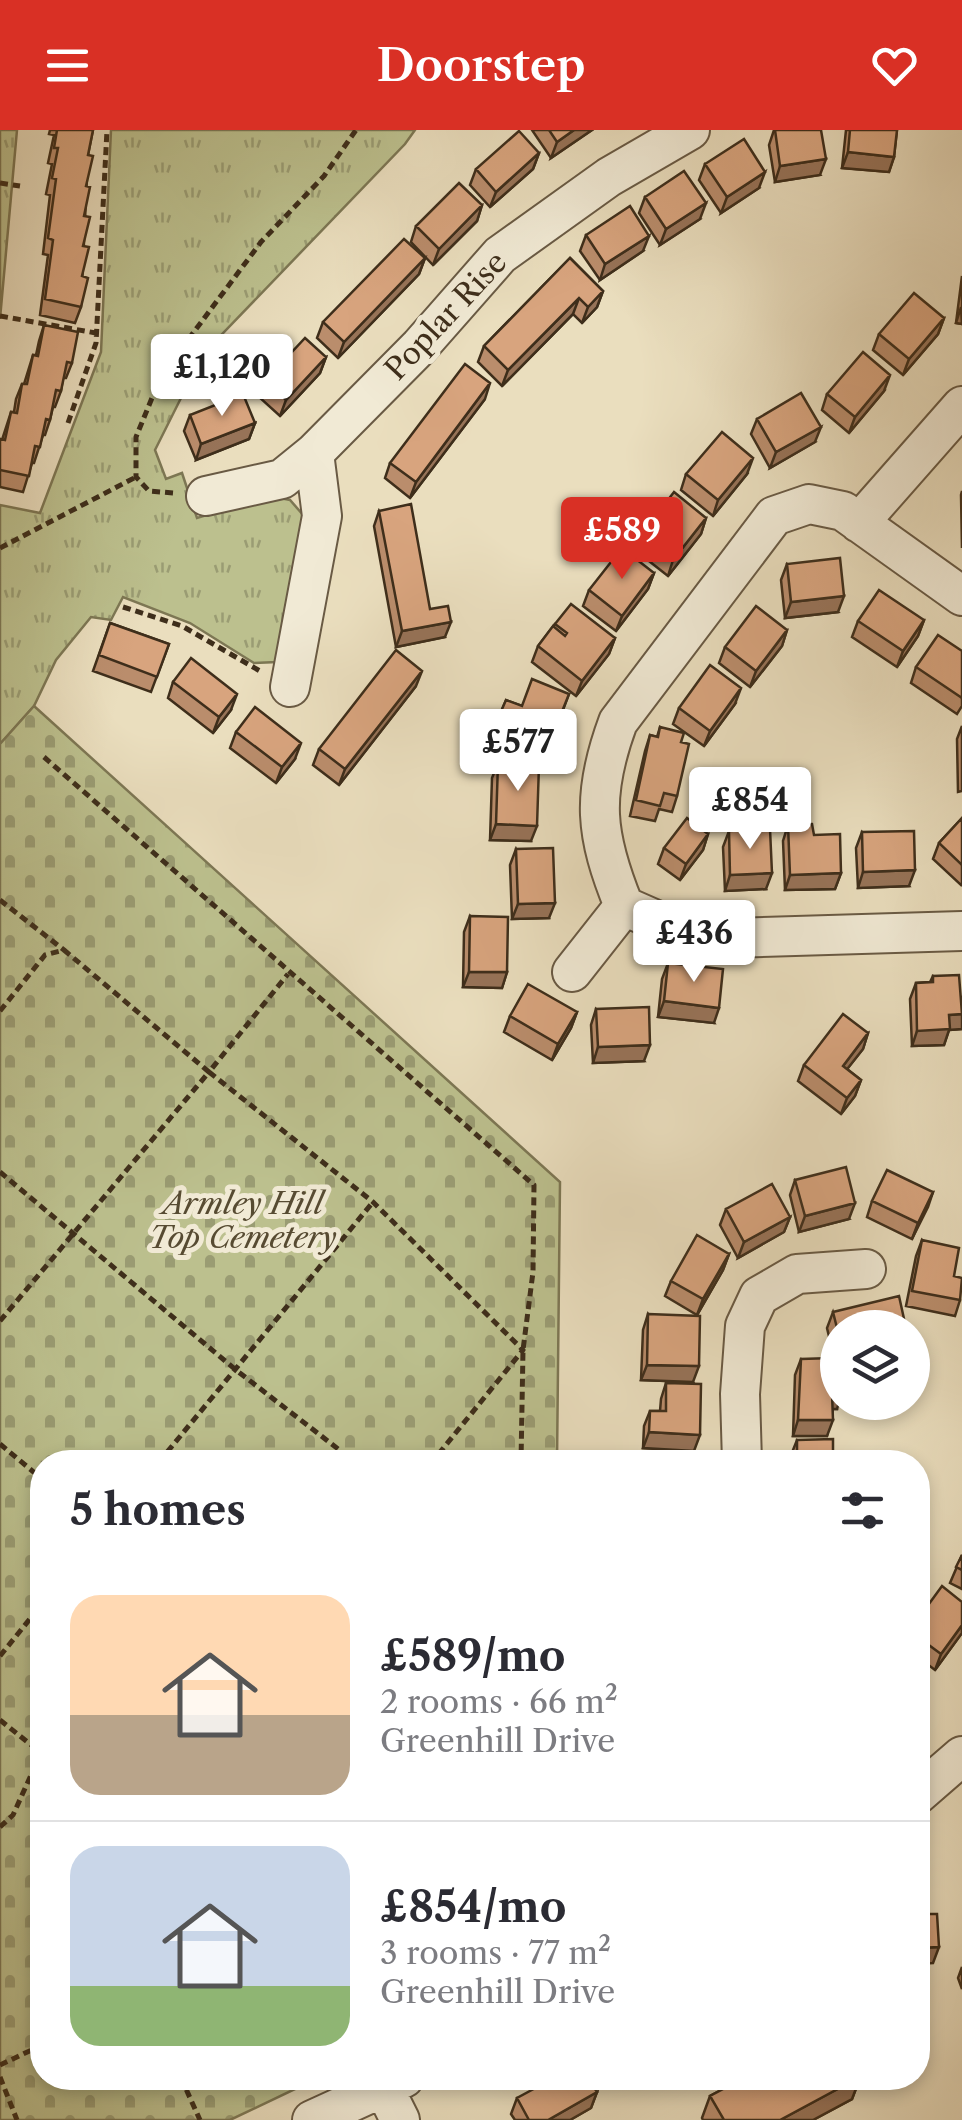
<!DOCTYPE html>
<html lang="en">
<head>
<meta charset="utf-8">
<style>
  :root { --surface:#fff; --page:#f7f7f7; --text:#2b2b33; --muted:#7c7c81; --line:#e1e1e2; --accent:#d93025 }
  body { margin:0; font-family:"Libre Caslon Text",serif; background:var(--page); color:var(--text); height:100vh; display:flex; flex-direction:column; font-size:38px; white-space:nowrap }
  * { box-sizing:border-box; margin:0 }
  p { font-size:32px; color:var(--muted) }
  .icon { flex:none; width:55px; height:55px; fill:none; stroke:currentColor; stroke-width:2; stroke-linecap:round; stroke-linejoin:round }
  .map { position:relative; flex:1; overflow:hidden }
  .details { position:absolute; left:30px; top:1320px; width:900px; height:640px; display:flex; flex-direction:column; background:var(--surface); border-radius:40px; box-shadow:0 5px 15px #0003 }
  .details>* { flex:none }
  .controls { position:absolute; left:820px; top:1180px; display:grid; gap:20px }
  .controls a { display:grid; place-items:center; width:110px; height:110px; border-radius:50%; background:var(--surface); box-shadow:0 5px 15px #0003; font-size:50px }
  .price { position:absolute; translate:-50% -85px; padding:0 22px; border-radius:10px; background:#fff; color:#222; font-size:32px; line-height:65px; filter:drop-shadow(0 2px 5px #0008) }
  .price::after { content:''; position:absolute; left:50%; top:60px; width:30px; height:22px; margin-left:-15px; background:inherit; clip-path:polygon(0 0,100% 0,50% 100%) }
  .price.on { background:var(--accent); color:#fff }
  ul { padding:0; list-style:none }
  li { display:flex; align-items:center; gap:30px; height:250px; padding:0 40px }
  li+li { border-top:2px solid var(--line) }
  li span { display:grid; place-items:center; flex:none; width:280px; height:200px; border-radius:30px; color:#555 }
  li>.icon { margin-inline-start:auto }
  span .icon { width:120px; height:120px; fill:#fffc; stroke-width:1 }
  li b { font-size:42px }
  h2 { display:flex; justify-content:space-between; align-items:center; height:120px; padding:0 40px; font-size:42px }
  header { display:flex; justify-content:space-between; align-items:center; height:130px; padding:0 40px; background:var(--accent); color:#fff; font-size:45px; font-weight:600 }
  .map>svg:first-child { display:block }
  .grass { fill:url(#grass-tufts); stroke:#7d7754; stroke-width:2.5 }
  .cemetery { fill:url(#cemetery-stones); stroke:#7d7754; stroke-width:2.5 }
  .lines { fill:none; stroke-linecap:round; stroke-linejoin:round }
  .minor-casing { stroke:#695a44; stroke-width:42 }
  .path { stroke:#3e2e1b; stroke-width:5; stroke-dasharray:8 5; stroke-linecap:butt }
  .minor { stroke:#f1ead5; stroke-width:38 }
  .wall { fill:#ba8d6c; stroke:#3e2e1b; stroke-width:2.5 }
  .shaded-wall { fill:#977358; stroke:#3e2e1b; stroke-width:2.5 }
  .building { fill:#d8a47e; stroke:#3e2e1b; stroke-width:2.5 }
  .labels { text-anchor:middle; stroke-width:10; stroke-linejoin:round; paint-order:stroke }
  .street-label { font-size:30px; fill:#3e2e1b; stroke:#f1ead5 }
  .park-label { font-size:30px; font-style:italic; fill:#574b32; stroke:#f1ead5 }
</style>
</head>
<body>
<header><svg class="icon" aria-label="menu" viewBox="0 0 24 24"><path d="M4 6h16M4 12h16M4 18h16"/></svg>Doorstep<svg class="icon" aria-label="heart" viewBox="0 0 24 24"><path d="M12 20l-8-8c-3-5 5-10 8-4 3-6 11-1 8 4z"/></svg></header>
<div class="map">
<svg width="962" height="1990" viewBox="0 0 962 1990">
  <defs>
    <pattern id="grass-tufts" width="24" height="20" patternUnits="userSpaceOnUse" patternTransform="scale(2.5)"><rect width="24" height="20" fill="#bcc08e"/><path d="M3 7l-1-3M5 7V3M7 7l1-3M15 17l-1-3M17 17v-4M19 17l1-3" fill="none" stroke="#9a9c73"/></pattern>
    <pattern id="cemetery-stones" width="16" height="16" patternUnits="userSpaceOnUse" patternTransform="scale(2.5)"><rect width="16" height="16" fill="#bcc08e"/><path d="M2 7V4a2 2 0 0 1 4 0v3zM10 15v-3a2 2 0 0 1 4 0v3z" fill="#9a9c73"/></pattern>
  </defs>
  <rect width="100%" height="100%" fill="#eadebe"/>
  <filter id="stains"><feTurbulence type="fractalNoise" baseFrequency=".002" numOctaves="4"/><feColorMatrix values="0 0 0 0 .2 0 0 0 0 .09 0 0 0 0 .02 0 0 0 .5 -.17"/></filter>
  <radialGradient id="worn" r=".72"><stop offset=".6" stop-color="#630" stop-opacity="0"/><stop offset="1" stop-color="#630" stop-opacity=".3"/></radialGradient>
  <path class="grass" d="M0,0H17L0,189Z
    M111,0H415L405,14L203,224L155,320L166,349L182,343L197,388L270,366L290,370L304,386L277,532L254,533L190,493L123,467L111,490L91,487L56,530L34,576L0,614V375L40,383L101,222Z"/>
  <path class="cemetery" d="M34,576L560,1052L557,1332H42V1948H318L230,1990H0V614Z"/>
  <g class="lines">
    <g class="minor-casing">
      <path id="minor" d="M206,366L282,349L314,323L420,216L500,125L609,47L690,0
        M859,393L962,276
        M962,466L843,381L809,374L774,386L618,592C591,665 595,705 624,776L699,809L962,801
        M290,557L322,386L314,323
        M572,842L624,776
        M742,1332L740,1264L745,1196L759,1166L797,1144L866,1139
        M918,1664L962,1626
        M379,1948L400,1990
        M312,1990L404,1948"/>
    </g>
    <path class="path" d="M0,53L20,56
      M0,186L96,203
      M68,293L96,213L107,0
      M173,363L149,361L136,347V307L161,246L261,112L324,46L356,0
      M0,418L136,347
      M123,477L182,496L260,541
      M44,627L534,1055L533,1142L523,1220L521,1332
      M0,770L64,820
      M0,881L45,825L64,820L209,942L288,844
      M0,1042L236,1240L355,1332
      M0,1191L209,942L373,1072L523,1220L432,1332
      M0,1314L42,1349
      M159,1332L373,1072
      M0,1526L42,1474
      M0,1590L40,1622
      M0,1697L13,1685L41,1623
      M0,1935L42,1915
      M0,1947L17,1990
      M181,1948L200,1990"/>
    <use href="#minor" class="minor"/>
  </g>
  <path class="wall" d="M50,0H93L88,25L81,177L75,193L40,185L48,125L43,124L50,65L46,64L52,34L48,33L54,5L49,4Z
    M532,0H592L551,28Z
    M774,0L820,45L775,52L769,15Z
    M846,0H897L894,27L889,42L842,38Z
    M539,23L533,39L490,77L470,55L476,39Z
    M705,34L759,58L721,83L699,50Z
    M645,67L700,89L660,115L639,83Z
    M482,75L477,91L433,135L411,112L416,96Z
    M586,105L643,121L600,150L580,121Z
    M425,128L419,144L338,228L317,208L323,192Z
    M570,128L603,161L597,177L582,193L573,184L502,256L478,232L484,216Z
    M962,146V194L956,193Z
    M944,188L938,204L903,245L873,220L879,204Z
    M44,195L72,233L66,248H63L61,261L55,277H53L50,290L45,305H43L34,333H32L23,362L0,357V309L2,310L11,282H14L16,269L22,254H24L33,225H36L39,211Z
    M326,227L320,243L280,286L259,267L265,251Z
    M884,261L849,303L822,280L827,264Z
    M485,269L410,368L385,348L390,333Z
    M190,285L255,293L249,309L196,330L184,301Z
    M757,289L815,312L770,338L751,304Z
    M686,344H747L713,386L681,360Z
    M962,361V418L961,365Z
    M379,381L430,479L445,507L396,517L374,396Z
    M706,388L701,404L668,446L635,420L641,405Z
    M787,434L838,482L785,488L781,450Z
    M654,443L648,459L616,501L583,476L589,460Z
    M924,490L918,506L897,537L852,507L858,491Z
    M110,493L169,514L151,562L93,541Z
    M555,494L615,508L609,524L576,566L532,532L538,516Z
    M787,500L782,516L750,557L719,533L725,517Z
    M962,521V576L957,584L911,553L916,537Z
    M173,552L231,580L213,603L168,568Z
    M416,556L339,655L313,635L319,619Z
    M569,564L543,633L506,619L510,608L493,601L506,570L522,576Z
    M735,574L704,616L673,594L679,578Z
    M962,596V661L958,662L957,609Z
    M660,597L681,612L677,666L672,682L659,679L655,691L630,686L645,621L650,605L657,607Z
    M236,602L295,629L276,653L230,618Z
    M498,633L531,711L490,710L492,648Z
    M962,688V753L961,755L933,729L939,713Z
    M788,695L814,705L841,743L835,759L785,760L783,711Z
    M729,701L766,759L725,761L723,717Z
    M862,702L909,756L858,758L856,718Z
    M708,704L703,720L680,750L658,734L664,718Z
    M516,719L549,788L512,789L510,735Z
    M470,786L507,842L502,858L463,857L464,802Z
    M668,833L714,893L658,887L662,849Z
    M933,846L960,867H962V899L949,900L944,915L912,916L910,869L916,853L930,852Z
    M596,879L644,931L593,933L591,895Z
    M577,882L571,898L552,930L504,902L510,886Z
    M868,903L863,919L847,939L861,950L855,966L841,984L798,951L804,935Z
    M795,1050L849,1089L799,1102L790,1065Z
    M933,1062L912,1109L867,1087L872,1071Z
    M726,1079L790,1087L784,1102L738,1128L720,1095Z
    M922,1110L954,1146L960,1170L955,1186L906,1176L916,1126Z
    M729,1124L723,1140L697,1185L665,1166L671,1151Z
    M833,1182L838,1198V1222L833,1223L827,1198Z
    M648,1184L693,1252L641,1250L643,1200Z
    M801,1229L832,1240L837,1279H833L827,1306H793L795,1245Z
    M666,1253L694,1321L643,1318L644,1296L650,1281H660L661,1269Z
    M797,1310L833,1332H791V1325Z
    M962,1425V1459L950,1453Z
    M962,1472V1503L935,1540L918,1527V1489Z
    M962,1837V1859L958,1848Z
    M744,1948H860L852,1969L813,1990H703L702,1988L710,1966Z
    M597,1962L591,1978L570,1990H515L511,1984L517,1968Z"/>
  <path class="shaded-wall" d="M574,0H592L551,28L557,12Z
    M848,22L894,27L889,42L842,38Z
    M539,23L533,39L490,77L496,62Z
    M826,29L820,45L775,52L780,36Z
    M765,42L759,58L721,83L727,67Z
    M706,73L700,89L660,115L666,99Z
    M482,75L477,91L433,135L439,119Z
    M649,106L643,121L600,150L605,134Z
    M425,128L419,144L338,228L344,212Z
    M603,161L597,177L582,193L588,177Z
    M579,168L573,184L502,256L508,240Z
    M961,177L962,194L956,193Z
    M944,188L938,204L903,245L909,229Z
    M326,227L320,243L280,286L286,270Z
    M890,245L884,261L849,303L855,287Z
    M490,253L485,269L410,368L416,352Z
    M255,293L249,309L196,330L201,314Z
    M821,297L815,312L770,338L776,322Z
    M753,328L747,344L713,386L718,370Z
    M706,388L701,404L668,446L673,430Z
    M654,443L648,459L616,501L622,486Z
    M844,466L838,482L785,488L791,472Z
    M924,490L918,506L897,537L903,521Z
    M451,492L445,507L396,517L402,501Z
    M787,500L782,516L750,557L756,541Z
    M615,508L609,524L576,566L582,551Z
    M422,541L416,556L339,655L345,639Z
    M741,558L735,574L704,616L710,601Z
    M237,564L231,580L213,603L219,587Z
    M301,613L295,629L276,653L282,637Z
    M496,694L537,696L531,711L490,710Z
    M708,704L703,720L680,750L686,734Z
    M915,740L909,756L858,758L863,742Z
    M772,743L766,759L725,761L730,745Z
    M841,743L835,759L785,760L790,745Z
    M555,773L549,788L512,789L518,774Z
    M469,842H507L502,858L463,857Z
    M664,871L719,878L714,893L658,887Z
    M577,882L571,898L552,930L558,914Z
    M962,884V899L949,900L944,915L912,916L917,901L949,885Z
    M868,903L863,919L837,952L843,936Z
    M650,915L644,931L593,933L598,917Z
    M861,950L855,966L841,984L847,968Z
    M933,1062L928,1077L912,1109L918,1093Z
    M855,1073L849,1089L799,1102L805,1086Z
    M790,1087L784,1102L738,1128L744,1112Z
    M729,1124L723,1140L697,1185L703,1169Z
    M647,1235L699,1236L693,1252L641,1250Z
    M832,1263H838V1272H839L837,1279H827Z
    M798,1290H833L827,1306H793Z
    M649,1302L700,1305L694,1321L643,1318Z
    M962,1495V1503L935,1540L941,1524Z
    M939,1817L933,1833L918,1834V1818Z
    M858,1948H860L852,1969L813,1990H780Z
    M597,1962L591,1978L570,1990H548Z"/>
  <path class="building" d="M57,0H93L88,25L93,26L86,56L90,57L84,86L90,87L83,116L89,117L82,146L88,148L81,177L45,169L53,110L48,108L56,49L52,48L58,18H54Z
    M549,0H574L557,12Z
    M775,0H821L826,29L780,36Z
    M850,0H897L894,27L848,22Z
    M519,1L539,23L496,62L476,39Z
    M744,9L765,42L727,67L705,34Z
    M684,41L706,73L666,99L645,67Z
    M459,53L482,75L439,119L416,96Z
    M630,76L649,106L605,134L586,105Z
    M404,109L425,128L344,212L323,192Z
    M570,128L603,161L588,177L579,168L508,240L484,216Z
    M914,163L944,188L909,229L879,204Z
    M44,195L78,202L72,233L67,232L61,261L56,260L50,290L46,289L40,317L35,316L29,346L0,340V309L5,310L11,282L17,283L22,254H27L33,225L38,226Z
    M305,208L326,227L286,270L265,251Z
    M863,222L890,245L855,287L827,264Z
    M465,234L490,253L416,352L390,333Z
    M801,263L821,297L776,322L757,289Z
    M243,264L255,293L201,314L190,285Z
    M722,302L753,328L718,370L686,344Z
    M674,362L706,388L673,430L641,405Z
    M411,374L430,479L448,476L451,492L402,501L379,381Z
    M622,418L654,443L622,486L589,460Z
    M840,428L844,466L791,472L787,434Z
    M879,460L924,490L903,521L858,491Z
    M571,474L615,508L582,551L538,516L553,496L565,506L567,503L555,494Z
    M756,476L787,500L756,541L725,517Z
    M110,493L169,514L157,547L99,525Z
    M938,505L962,521V568L916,537Z
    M396,520L422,541L345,639L319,619Z
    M191,528L237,564L219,587L173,552Z
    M710,535L741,558L710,601L679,578Z
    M532,549L569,564L548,617L512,603L515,592L499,586L506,570L522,576Z
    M255,577L301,613L282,637L236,602Z
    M660,597L684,603L681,612L689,614L677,666L664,663L660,676L636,670L650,605L658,607Z
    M498,633L539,635L537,696L496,694Z
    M687,688L708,704L686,734L664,718Z
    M962,688V735L939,713Z
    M812,694L814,705L840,704L841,743L790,745L788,695Z
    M770,699L772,743L730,745L729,701Z
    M914,701L915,740L863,742L862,702Z
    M553,718L555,773L518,774L516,719Z
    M470,786L508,787L507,842H469Z
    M668,833L723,839L719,878L664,871Z
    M959,845L962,884L949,885L950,899L917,901L916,853L933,852V846Z
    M528,854L577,882L558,914L510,886Z
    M649,877L650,915L598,917L596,879Z
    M843,884L868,903L843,936L861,950L847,968L804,935Z
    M846,1037L855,1073L805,1086L795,1050Z
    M887,1040L933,1062L918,1093L872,1071Z
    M772,1054L790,1087L744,1112L726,1079Z
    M697,1105L729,1124L703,1169L671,1151Z
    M922,1110L959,1118L954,1146L962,1148L960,1170L912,1161Z
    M899,1166L906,1198H838V1202L833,1182Z
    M648,1184L700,1186L699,1236L647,1235Z
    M832,1228V1240H838V1263H832L833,1290H798L801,1229Z
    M666,1253L701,1254L700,1305L649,1302L650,1281H666Z
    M833,1309V1332H797V1310Z
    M666,1323L700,1324V1332H666Z
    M962,1425V1440L956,1437Z
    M942,1456L962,1472V1495L941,1524L918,1507V1489Z
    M918,1539L924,1545L918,1552Z
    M918,1784H937L939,1817L918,1818Z
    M554,1948H588L597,1962L548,1990H529L517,1968Z
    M744,1948H858L780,1990H724L710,1966Z"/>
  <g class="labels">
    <g class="street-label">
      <text transform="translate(446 186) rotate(-47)" y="10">Poplar Rise</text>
    </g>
    <g class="park-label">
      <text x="243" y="1084">Armley Hill<tspan x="243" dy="34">Top Cemetery</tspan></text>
    </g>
  </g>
  <rect width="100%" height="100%" filter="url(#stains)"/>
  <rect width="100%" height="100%" fill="url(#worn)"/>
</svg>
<div class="controls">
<a><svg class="icon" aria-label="layers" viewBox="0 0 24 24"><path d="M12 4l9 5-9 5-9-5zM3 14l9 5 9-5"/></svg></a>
</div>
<b class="price" style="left:222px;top:289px">£1,120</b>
<b class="price on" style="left:622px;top:452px">£589</b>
<b class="price" style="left:518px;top:664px">£577</b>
<b class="price" style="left:750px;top:722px">£854</b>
<b class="price" style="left:694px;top:855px">£436</b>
<section class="details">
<h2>5 homes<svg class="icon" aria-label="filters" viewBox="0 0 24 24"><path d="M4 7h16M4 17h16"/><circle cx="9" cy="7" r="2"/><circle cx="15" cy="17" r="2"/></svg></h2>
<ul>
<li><span style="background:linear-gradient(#ffd9b3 60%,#b9a48a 0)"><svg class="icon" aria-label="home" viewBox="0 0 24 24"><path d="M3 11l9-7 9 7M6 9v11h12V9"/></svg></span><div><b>£589/mo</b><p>2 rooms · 66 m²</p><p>Greenhill Drive</p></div></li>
<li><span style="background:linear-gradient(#c9d6e8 70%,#8fb573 0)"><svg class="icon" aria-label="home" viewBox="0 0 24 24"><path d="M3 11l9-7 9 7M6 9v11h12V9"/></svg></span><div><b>£854/mo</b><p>3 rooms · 77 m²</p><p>Greenhill Drive</p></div></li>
</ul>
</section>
</div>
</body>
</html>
